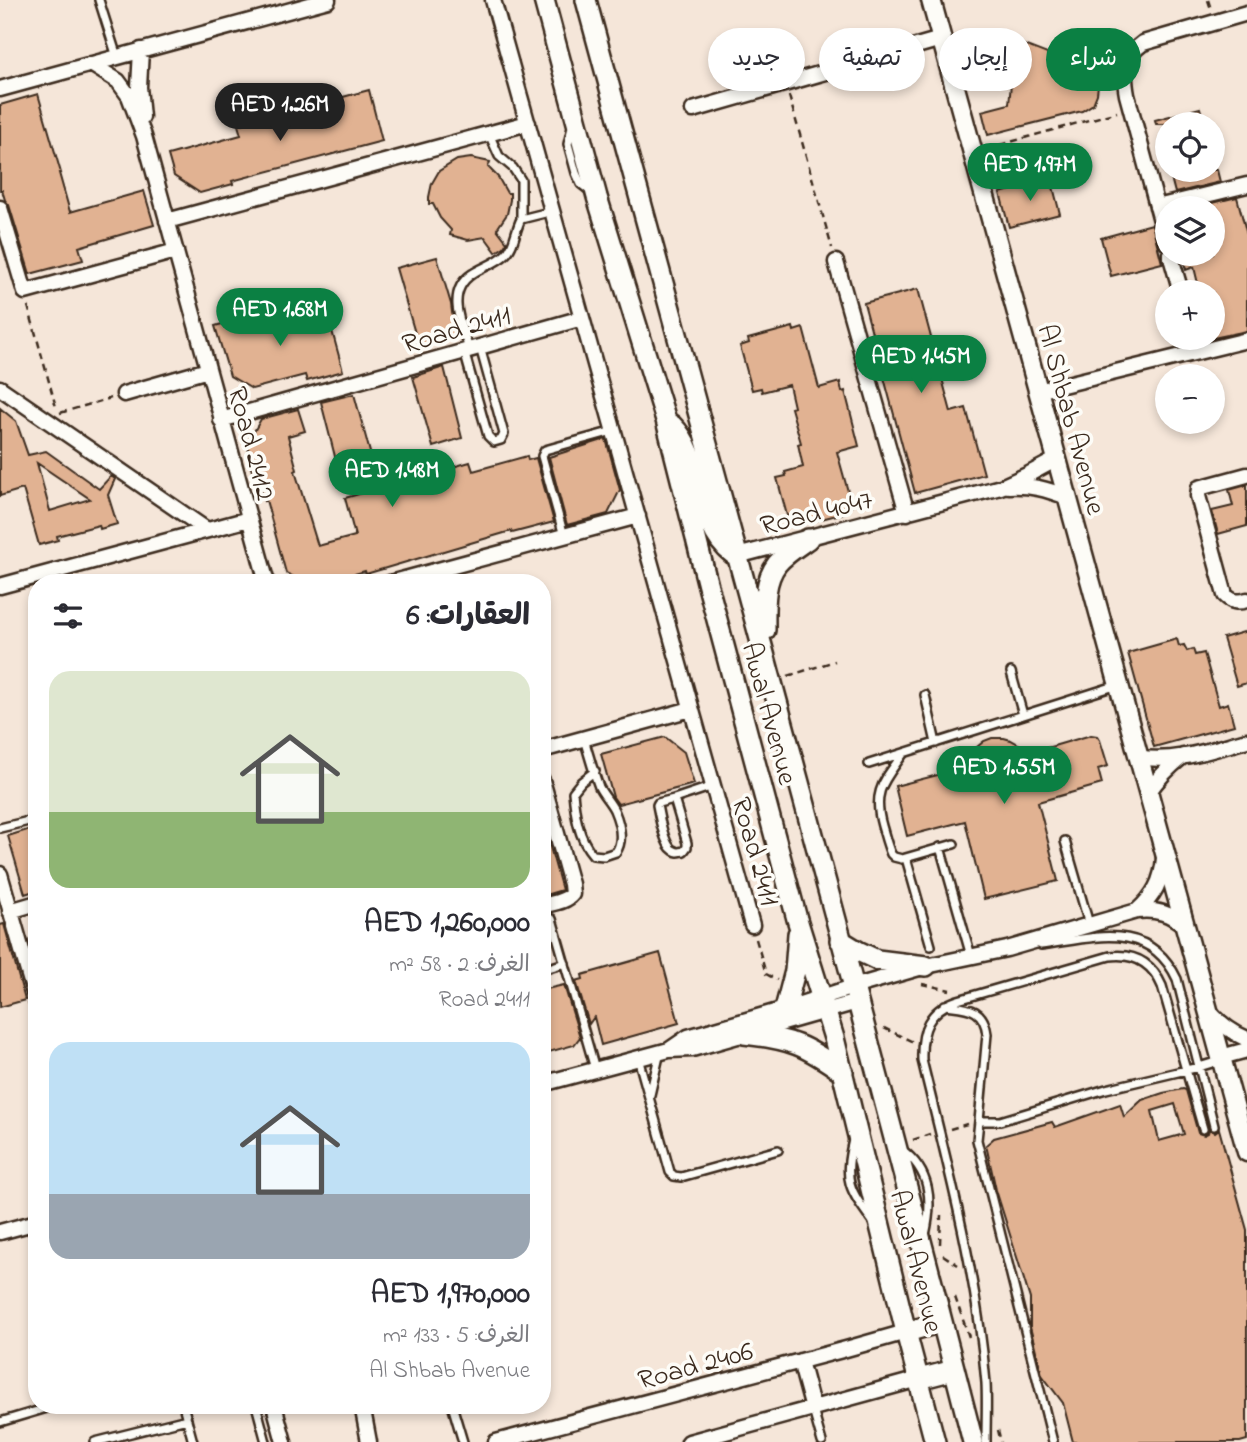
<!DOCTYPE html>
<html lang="ar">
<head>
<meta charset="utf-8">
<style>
  :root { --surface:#fff; --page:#f7f7f7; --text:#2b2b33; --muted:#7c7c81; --accent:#0b8043 }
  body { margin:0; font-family:"Indie Flower","Playpen Sans Arabic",sans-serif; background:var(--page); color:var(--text); direction:rtl; height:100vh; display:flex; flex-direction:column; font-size:26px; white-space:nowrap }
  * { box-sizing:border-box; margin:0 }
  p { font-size:23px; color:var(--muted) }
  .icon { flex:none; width:38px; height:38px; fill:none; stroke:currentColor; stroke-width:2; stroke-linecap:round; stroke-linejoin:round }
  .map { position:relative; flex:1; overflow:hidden; direction:ltr }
  .side { position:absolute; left:28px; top:574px; width:523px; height:840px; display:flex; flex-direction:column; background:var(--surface); border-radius:28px; box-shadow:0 4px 10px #0003; direction:rtl }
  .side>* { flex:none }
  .top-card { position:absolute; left:572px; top:28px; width:569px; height:63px; direction:rtl; display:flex; gap:14px }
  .controls { position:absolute; left:1155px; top:112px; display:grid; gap:14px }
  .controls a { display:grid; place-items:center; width:70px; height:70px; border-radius:50%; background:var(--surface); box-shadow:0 4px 10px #0003; font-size:35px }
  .price { position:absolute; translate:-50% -60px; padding:0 16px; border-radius:24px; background:var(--accent); color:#fff; font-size:23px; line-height:46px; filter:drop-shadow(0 2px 4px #0008) }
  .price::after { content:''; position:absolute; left:50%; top:42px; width:21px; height:16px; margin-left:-10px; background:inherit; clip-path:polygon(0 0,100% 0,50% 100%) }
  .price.on { background:#222; color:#fff }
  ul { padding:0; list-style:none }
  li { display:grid; align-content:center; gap:14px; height:371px; padding:0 21px }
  li span { display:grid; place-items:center; height:217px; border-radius:21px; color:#555 }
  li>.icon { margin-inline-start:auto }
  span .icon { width:126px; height:126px; fill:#fffc; stroke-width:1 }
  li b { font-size:30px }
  h2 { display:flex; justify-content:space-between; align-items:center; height:84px; padding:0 21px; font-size:30px }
  .chip { padding:0 24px; border-radius:32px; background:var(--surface); box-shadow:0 4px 10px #0003; font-size:24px; line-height:63px }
  .chip.on { background:var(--accent); color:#fff }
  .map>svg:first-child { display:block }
  .building { fill:#e1b292; stroke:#3b2a1e; stroke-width:2; fill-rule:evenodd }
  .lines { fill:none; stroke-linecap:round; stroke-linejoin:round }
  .service-casing { stroke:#3b2a1e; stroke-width:12 }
  .minor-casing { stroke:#3b2a1e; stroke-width:19 }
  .tertiary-casing { stroke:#3b2a1e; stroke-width:23 }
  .secondary-casing { stroke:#3b2a1e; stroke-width:24 }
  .path { stroke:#3b2a1e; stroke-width:2.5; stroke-dasharray:7 5; stroke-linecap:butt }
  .service { stroke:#fdfcf7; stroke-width:7 }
  .minor { stroke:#fdfcf7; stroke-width:14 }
  .tertiary { stroke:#fdfcf7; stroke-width:18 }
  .secondary { stroke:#fdfcf7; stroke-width:19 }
  .labels { text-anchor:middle; stroke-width:7; stroke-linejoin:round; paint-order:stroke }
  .street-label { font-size:28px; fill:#3b2a1e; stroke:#fdfcf7 }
</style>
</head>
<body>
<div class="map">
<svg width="1247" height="1442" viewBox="0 0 1247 1442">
  <rect width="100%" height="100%" fill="#f5e6d9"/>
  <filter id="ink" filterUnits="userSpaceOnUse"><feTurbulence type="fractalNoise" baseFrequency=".0143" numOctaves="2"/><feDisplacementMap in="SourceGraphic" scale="14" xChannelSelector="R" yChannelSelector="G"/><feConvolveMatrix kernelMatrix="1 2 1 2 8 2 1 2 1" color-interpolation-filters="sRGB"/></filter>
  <g filter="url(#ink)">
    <path class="building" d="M1001,36L1086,69L1095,78L1098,85L1097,94L1093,104L1082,111L988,135L982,111L1009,104L1012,74L990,65Z
      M369,90L382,141L232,181L233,184L200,193L174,176L168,155L241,135L238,125Z
      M38,94L61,173H59L70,212L144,191L154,225L79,247L83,260L30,274L9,205L5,200L2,190H0V105Z
      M1200,108L1205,124H1156L1155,120Z
      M471,158L490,162L488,167L498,177L507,193H510V200L507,214L497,229L507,242L504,247L496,252L485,237L468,240L450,235L451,230L440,218L433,204H429V197L432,183L439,171L457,160Z
      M1169,170H1217L1220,182L1175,193Z
      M1051,179L1060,214L1009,227L1000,193Z
      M1237,197L1247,235V331L1213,338V292H1200L1194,267L1186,270L1182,254H1213V208H1192Z
      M1152,224L1162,263L1111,276L1101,238Z
      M437,257L451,304L453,320L458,335L419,347L396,268Z
      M918,289L951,412L966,408L984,474L915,493L864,303Z
      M325,305L343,371L307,381L305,375L252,389L230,376L215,326L268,311L270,320Z
      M793,327L794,331L803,328L819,388L840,382L842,392L845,391L859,446L837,452L852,506L843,508L844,513L799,525L798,521L789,523L777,478L786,476L785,472L803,467L798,444L801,443L791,408L794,407L789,385L762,392L761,388L752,390L740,346L749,343L748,339Z
      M444,367L462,438L433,447L413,377Z
      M354,394L374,467L340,476L321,402Z
      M0,408L16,421L28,455L46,451L99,489L111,476L115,479L108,495L117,524L100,529L99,525L57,536L58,540L39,545L23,489L0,496ZM37,463L90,499L50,511Z
      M298,409L305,431L288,436L297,470L295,471L318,546L355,536L345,498L470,462L473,471L527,456L528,460L536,458L554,522L512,533L511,531L366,574L365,571L324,583H305L286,573L266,500L264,501L262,492L258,493L250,464L252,463L247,444L261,419Z
      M606,439L620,490L608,514L567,525L549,457Z
      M1247,485V526L1218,534L1212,511L1233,506L1229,490Z
      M1247,631V683L1237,686L1223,638Z
      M1177,639L1179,646L1184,645L1187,651L1193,649L1195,655L1204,653L1219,706L1228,703L1234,725L1154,747L1128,653Z
      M1091,735L1097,736L1100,740L1108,766L1098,769L1102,784L1038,802L1058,881L984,899L965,821L907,836L895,786L969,767L973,752L977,747L984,741L992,738H1004L1011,740L1020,745L1026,754Z
      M665,737L684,752L694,784L618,804L613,797L601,754Z
      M542,818L562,890L542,896Z
      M37,827V890L25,894L8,836Z
      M4,924L25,1000L0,1007V925Z
      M660,953L679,1023L601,1045L594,1017L589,1024L576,981L583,979L582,975Z
      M564,985L580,1037L574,1045L542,1054V990Z
      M1183,1089L1186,1090L1198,1133L1204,1135L1208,1133L1209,1129L1215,1132L1219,1129L1247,1230V1440L1240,1442H1073L1063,1403L1042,1375L1030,1327V1299L996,1190L986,1145L994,1138L1052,1122L1055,1127L1120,1104L1124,1117L1142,1100L1163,1093ZM1175,1104L1184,1134L1159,1141L1152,1111Z"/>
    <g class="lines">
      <g class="service-casing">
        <path id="service" d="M99,0L117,57
          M572,127L568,144L576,173L581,184L590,191
          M489,134L499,156L513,168L521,180V219
          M469,349C461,324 445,292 472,274C483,267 497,263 506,254C514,247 515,231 521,219L553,211
          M464,351L488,436L494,442L501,440L504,434L480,347
          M564,536L542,456L545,450L613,431
          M1011,672L1023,715
          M925,695L936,743
          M584,739C589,755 593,771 599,787C603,795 610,802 614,810C620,824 624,840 616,852L604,856L593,855C578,838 575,814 573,792L581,782L595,771
          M903,754C884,781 872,791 882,826C885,836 887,845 891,854L894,857L902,859L954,844
          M869,764L1118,685
          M674,799L658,803L657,805C659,815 664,845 673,850C678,853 679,852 684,851L687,847V843L674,799L713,786
          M0,828L37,819
          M1065,841L1089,924
          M940,847L971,956
          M906,858L931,946
          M552,919L595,1069
          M1041,945C1093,938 1149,919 1177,979L1214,1126
          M542,970L565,963
          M945,1005C967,1008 984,1007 987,1034L979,1121H1000L1106,1089L1199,1067L1222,1060
          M638,1058L670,1172L674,1176L681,1177L778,1150
          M650,1095L660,1052
          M979,1121L977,1140L1053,1442
          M853,1140C843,1181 849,1189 873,1222
          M901,1149C931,1171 933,1201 925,1235
          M183,1405L193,1442
          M256,1405L266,1442
          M452,1405L463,1442
          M813,1410L822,1442
          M0,1422L57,1405
          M95,1442L187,1419
          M986,1442C986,1422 987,1402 986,1383C977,1273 948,1167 922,1060C921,1030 928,1010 958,1000L1110,956C1135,953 1152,963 1162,986L1203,1129"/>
      </g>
      <g class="minor-casing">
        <path id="minor" d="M493,0L752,925
          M141,50L139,87L142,117
          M91,64L118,81L129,96L144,136L267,583
          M0,89L328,0
          M693,110L941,39
          M1157,207L1247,185
          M0,208L25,292L176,251
          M167,221L528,123
          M1167,243L1127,95C1123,73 1123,57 1143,43L1247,13
          M1170,254L1181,292
          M836,262L907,513
          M1194,338L1198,352
          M0,388L207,530
          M1038,391L1247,340
          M124,394L208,370
          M221,420L582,318
          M1247,475L1199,488L1198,496L1225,595C1232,602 1237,603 1247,600
          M1009,486C1032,485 1046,489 1067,497
          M737,556L1001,487L1029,474L1057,459
          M390,583L638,516
          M0,586L249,519
          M542,750L691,709
          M1138,757C1174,764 1213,749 1247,740
          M542,780L571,884L572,894C566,902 552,903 542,906
          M1148,793C1158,778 1169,767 1183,756
          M0,874L37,1003
          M10,911L37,903
          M1137,911C1154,896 1162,881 1164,858
          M1209,1011C1220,1024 1231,1032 1247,1039
          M669,1050L688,1037L785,1009L853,987L926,966L1007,949L1137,911C1157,909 1170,913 1185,926
          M1221,1057L1247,1050
          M542,1084L669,1050L692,1049L857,1002
          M0,1232L37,1222
          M800,1361L813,1409
          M274,1405L284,1442
          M362,1405L369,1442
          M496,1442L846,1349L906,1332
          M689,1442L919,1379"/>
      </g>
      <g class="tertiary-casing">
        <path id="tertiary" d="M931,0L1247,1152"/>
      </g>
      <g class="secondary-casing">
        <path id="secondary" d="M544,0L597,197L666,420L708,586L797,919L834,1038L906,1332L935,1442
          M586,0C716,480 850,960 973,1442
          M672,425C706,458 694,525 733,554
          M765,630C765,609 763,582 777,564C785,554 798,546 808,539
          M840,940L858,951L877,960L926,966
          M785,1009L795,971L798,934
          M744,1034C791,1039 805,1045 843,1072
          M906,1332L942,1322
          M919,1379L954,1370"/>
      </g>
      <path class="path" d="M1208,0L1211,9
        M789,96L832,248
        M989,148L1117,112
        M28,306L56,407
        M60,413L111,398
        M788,676L835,661
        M756,939L766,974L777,980
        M922,984L950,990
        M884,1028L913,1042
        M950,1129L967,1124
        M913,1140L930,1134
        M940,1244L941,1215
        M943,1255L958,1265
        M955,1297L969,1337
        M998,1430L1001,1442"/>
      <use href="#service" class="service"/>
      <use href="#minor" class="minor"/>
      <use href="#tertiary" class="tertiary"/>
      <use href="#secondary" class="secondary"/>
    </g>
  </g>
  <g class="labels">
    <g class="street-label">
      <text transform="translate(456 328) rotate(-16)" y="10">Road 2411</text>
      <text transform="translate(1073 419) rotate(75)" y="10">Al Shbab Avenue</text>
      <text transform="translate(253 443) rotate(75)" y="10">Road 2412</text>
      <text transform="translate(816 511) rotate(-14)" y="10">Road 4047</text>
      <text transform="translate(771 713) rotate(75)" y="10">Awal Avenue</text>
      <text transform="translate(757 851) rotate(74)" y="10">Road 2411</text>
      <text transform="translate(918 1261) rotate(76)" y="10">Awal Avenue</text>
      <text transform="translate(695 1364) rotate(-15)" y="10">Road 2406</text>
    </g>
  </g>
</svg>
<div class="controls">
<a><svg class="icon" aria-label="locate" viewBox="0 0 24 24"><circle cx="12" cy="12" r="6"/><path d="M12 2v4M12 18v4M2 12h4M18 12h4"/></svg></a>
<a><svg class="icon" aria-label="layers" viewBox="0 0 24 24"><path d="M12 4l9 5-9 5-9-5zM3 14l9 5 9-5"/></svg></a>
<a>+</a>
<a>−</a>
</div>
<b class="price on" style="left:280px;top:143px">AED 1.26M</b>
<b class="price" style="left:1030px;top:203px">AED 1.97M</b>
<b class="price" style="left:280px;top:348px">AED 1.68M</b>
<b class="price" style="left:921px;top:395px">AED 1.45M</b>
<b class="price" style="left:392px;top:509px">AED 1.48M</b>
<b class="price" style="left:1004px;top:806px">AED 1.55M</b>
<div class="top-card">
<a class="chip on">شراء</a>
<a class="chip">إيجار</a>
<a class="chip">تصفية</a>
<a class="chip">جديد</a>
</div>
<section class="side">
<h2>العقارات: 6<svg class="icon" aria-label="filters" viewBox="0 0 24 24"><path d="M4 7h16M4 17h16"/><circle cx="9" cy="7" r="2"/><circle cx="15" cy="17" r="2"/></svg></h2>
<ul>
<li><span style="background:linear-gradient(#dfe7d0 65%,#8fb573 0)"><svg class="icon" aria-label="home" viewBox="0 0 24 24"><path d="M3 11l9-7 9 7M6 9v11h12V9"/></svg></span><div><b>AED 1,260,000</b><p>الغرف: 2 · 58 m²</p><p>Road 2411</p></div></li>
<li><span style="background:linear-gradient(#bfe0f5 70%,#9aa5b1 0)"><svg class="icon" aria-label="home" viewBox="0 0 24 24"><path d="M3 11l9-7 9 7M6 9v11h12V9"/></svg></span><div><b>AED 1,970,000</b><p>الغرف: 5 · 133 m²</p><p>Al Shbab Avenue</p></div></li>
</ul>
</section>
</div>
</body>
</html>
